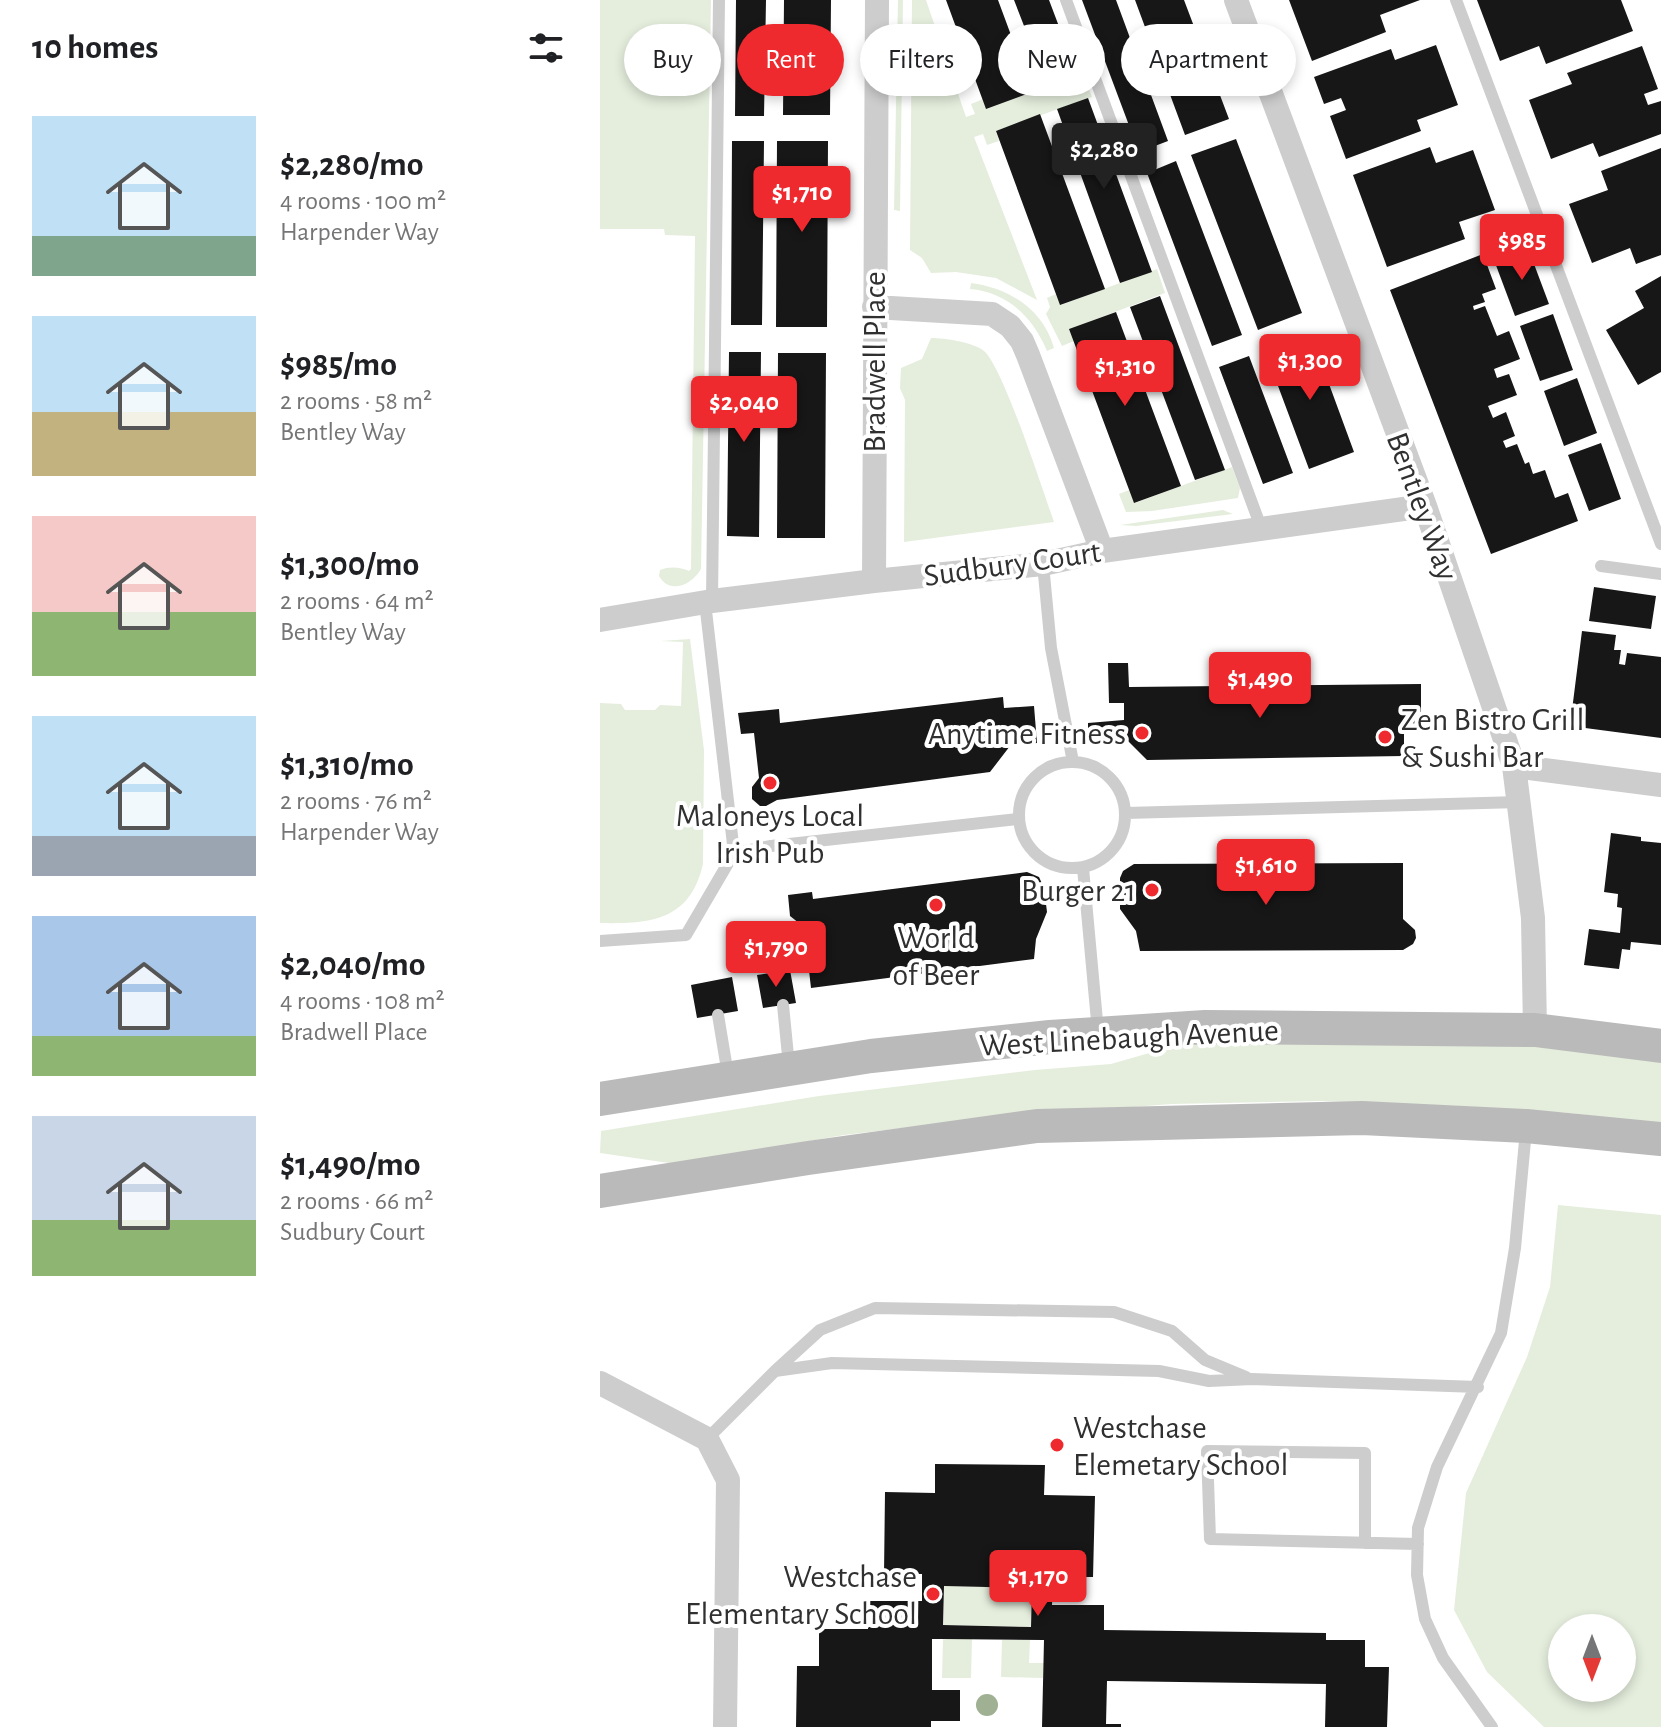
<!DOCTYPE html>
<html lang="en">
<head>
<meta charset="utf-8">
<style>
  :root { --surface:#fff; --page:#f2f2f2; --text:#202124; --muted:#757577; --accent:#ef2a2e }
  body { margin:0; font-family:"Alegreya Sans",sans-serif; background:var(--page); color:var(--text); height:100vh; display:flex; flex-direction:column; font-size:30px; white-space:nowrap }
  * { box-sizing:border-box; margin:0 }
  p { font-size:26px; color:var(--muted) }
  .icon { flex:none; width:44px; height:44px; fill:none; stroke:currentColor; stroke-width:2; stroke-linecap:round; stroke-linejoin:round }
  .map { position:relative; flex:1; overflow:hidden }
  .details { display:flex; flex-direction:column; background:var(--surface); width:600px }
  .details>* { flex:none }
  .banner { position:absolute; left:24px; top:24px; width:760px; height:72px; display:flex; gap:16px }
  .needle { width:52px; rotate:180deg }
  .fabs { position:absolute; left:948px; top:1614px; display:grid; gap:16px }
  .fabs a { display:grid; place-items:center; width:88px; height:88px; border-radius:50%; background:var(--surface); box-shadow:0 4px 12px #0003; font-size:40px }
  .price { position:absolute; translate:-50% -68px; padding:0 18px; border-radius:8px; background:var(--accent); color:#fff; font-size:26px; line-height:52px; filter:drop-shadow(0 2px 4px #0008) }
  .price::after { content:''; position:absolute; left:50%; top:48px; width:24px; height:18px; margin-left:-12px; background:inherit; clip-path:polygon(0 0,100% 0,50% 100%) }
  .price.current { background:#222; color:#fff }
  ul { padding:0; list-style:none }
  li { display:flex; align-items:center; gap:24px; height:200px; padding:0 32px }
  li span { display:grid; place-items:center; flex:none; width:224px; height:160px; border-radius:0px; color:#555 }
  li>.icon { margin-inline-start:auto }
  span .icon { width:96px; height:96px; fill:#fffc; stroke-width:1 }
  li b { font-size:34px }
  h2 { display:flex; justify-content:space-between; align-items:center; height:96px; padding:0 32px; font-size:34px }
  .tag { padding:0 28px; border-radius:36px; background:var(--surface); box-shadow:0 4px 12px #0003; font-size:28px; line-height:72px }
  .tag.current { background:var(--accent); color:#fff }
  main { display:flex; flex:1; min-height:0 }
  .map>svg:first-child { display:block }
  .green { fill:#e5eedd; fill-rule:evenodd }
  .building { fill:#171717; fill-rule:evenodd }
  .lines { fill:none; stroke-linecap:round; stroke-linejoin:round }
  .lane { stroke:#cdcdcd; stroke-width:12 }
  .street { stroke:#cdcdcd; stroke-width:24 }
  .secondary { stroke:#bababa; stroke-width:34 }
  .tree { fill:#9fb093 }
  .poi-dot { fill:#ef2a2e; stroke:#fff; stroke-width:3 }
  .labels { text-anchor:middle; stroke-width:8; stroke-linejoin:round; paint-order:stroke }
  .street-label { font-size:32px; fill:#303030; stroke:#fff }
  .poi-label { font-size:32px; fill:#303030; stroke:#fff; text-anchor:end }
</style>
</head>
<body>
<main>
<section class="details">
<h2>10 homes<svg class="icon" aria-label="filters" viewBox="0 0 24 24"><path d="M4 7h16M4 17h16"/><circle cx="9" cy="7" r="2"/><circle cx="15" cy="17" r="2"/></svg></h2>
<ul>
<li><span style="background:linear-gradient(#bfe0f5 75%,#7fa58c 0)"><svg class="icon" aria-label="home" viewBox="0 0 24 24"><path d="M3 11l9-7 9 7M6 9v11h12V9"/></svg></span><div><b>$2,280/mo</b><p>4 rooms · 100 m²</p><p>Harpender Way</p></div></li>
<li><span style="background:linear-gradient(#bfe0f5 60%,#c2b280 0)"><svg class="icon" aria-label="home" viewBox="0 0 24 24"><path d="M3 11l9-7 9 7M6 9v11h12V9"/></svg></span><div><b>$985/mo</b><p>2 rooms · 58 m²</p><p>Bentley Way</p></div></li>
<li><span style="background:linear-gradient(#f6c9c9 60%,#8fb573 0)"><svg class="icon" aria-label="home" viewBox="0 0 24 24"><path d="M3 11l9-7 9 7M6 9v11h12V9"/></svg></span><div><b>$1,300/mo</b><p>2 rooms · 64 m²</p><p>Bentley Way</p></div></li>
<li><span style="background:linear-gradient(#bfe0f5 75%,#9aa5b1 0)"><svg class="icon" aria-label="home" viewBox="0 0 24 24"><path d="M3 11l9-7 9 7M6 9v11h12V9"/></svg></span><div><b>$1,310/mo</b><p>2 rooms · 76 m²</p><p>Harpender Way</p></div></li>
<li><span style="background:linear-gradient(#a9c7e8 75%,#8fb573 0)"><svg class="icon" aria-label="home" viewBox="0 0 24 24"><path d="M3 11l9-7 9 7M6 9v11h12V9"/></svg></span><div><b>$2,040/mo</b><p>4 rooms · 108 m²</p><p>Bradwell Place</p></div></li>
<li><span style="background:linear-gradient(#c9d6e8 65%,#8fb573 0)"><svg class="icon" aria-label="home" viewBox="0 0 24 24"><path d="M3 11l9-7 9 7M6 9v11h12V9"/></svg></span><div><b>$1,490/mo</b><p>2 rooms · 66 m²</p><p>Sudbury Court</p></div></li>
</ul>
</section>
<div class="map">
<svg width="1061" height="1727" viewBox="0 0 1061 1727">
  <rect width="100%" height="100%" fill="#fff"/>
  <path class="green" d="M0,0H111L101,569C92,585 70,595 59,576L60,570C69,566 81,567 89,571L91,569L95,236L65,235L64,229H0Z
    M298,0H303L300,211L294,210Z
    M312,0H326L366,117L375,114L371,104L383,99L386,108L482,72L492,97L396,131L399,141L387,145L383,134L374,137L437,300L396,278L356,272L331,273L322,258L310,250Z
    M557,269L565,293L470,329L474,341L462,346L446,314L450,307L447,298L456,294L461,305Z
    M371,283C409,288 443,309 454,348L447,351C433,317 407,292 370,289Z
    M331,338C345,338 373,342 384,351C403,367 443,491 454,522L304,542L305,400L300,388L301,368L322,359Z
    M632,467L640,488L638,498L552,511L526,512L519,494L529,490L535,503Z
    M623,510L633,514L536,526L520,525Z
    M90,639L104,750L103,864C90,921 50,924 0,923V703L21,704L25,710H55L60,705L81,706L83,642L61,641Z
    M584,1043L916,1044L1061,1058V1124L969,1113L860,1106L721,1101L572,1104L379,1119L244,1135L76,1164L0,1153L1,1131L219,1096L435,1070L511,1064Z
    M958,1205L1061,1215V1727H944L887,1672L854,1610L866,1493L927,1357L950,1287ZM962,1628H1022V1688H962Z
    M344,1586L432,1588L431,1627L343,1625Z
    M343,1639H372L371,1678H342Z
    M402,1640H430L429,1663H444L443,1678L401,1677Z"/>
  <path class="building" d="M136,0H166L164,116H135Z
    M184,0H231L230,115H183Z
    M346,0H398L432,92L386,109Z
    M414,0H449L477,74L447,85Z
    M482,0H516L568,141L539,152Z
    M535,0H584L629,119L585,135Z
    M689,0H820L780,15L786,32L712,61Z
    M877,0H1021L1033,31L946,64L939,46L900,61Z
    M836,45L858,105L817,120L821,131L746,159L730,116L746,110L741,98L724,104L714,77L791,49L795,60Z
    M1042,46L1058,89L1044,94L1048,105L1061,101V134L999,157L993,143L951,159L929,100L972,84L967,73Z
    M488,98L552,272L520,283L457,109Z
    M440,114L505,289L460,305L396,131Z
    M636,139L702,313L658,330L591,155Z
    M132,141H164L162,325H131Z
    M177,141H228L227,327H176Z
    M830,147L836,163L873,150L895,210L859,222L865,239L787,267L753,175Z
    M1061,148V255L1036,264L1030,248L992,263L969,204L1008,190L1001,171Z
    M576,161L642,335L612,346L547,173Z
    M928,248L949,304L915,316L894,260Z
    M883,254L896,289L882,294L885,302L873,306L874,310L885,306L897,336L909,331L920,359L894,369L897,378L909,374L917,395L888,406L893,418L906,412L915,436L903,441L906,448L917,444L925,464L929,462L933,474L945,470L955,498L968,493L978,521L891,554L790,290Z
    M1061,276V372L1038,385L1006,330L1044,308L1035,291Z
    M560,296L625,470L595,480L530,307Z
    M516,312L581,486L534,503L469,329Z
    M953,314L973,370L940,381L920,326Z
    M711,335L754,452L709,469L665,351Z
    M129,352H161L159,537L127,536Z
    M178,353H226L225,538H177Z
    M649,356L693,473L663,484L619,367Z
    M977,378L997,433L964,446L944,391Z
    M1001,443L1021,499L989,511L968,455Z
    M994,587L1056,596L1051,629L989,621Z
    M982,631L1016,635L1014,650H1021L1019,664L1025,665L1027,653L1061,657V738L970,726Z
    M508,663H528L529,687L821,684V723L804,724V756L547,760L524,737L488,740V723L524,720V703H509Z
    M403,697L404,708L434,706L437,743L410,746L390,772L177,800L166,806H160L152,799V787L159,778L154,733L141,734L138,713L179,709L180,723Z
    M1011,833L1041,837V841L1061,843V945L1031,942L1030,950L1022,949L1019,969L984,965L989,929L1020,933L1022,908L1017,907L1018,894L1004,892Z
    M803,863V919L815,930L816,938L813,944L803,950L540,951L536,931L520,909V878L523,871L534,864Z
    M427,872L439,877L444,888L447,912L436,939L434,959L211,988L204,927L190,916L188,895L212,892L213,899Z
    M190,970L196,1003L163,1008L157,975Z
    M132,977L138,1011L97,1018L91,985Z
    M335,1464L445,1465L444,1495L495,1496L493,1577H453L452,1605H504V1630L726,1633V1640H765V1667H789L787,1727H725L726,1684L507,1681L506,1724H521V1727H442L444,1640L343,1639H332V1690H360V1721H331V1727H196L197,1666H219V1629H268V1601H322V1574H284L285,1492L335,1493ZM344,1586L432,1588L431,1627L343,1625Z"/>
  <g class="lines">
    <path class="lane" d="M466,0L662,530
      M856,0L1061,544
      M443,564L451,648L473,762
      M1001,566L1061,574
      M112,601L119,0
      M105,602L134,853
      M419 815a53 53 0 1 1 106 0a53 53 0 1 1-106 0Z
      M526,813L919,802
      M483,868L498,1032
      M0,941L86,935L134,853L171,846L418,819
      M183,1005L189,1066
      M118,1015L128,1075
      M175,1371L220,1330L275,1308L514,1312L572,1331L605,1360L646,1377
      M107,1439L175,1371L232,1363L559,1371L609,1381L652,1379L878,1387
      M765,1543V1453L607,1451L610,1539L818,1544
      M892,1727L843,1658L825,1619L817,1575L818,1528L837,1467L901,1333L915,1248L926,1130"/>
    <path class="street" d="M636,0L825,506L914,766L933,918L935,1030
      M274,307L392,314L410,326L422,341L428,355L502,551
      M274,581L277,0
      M0,620L112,601L274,581L443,564L502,551L825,506
      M914,766L1061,785
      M0,1383L107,1439L128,1480L125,1727"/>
    <path class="secondary" d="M0,1099L271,1056L450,1037L605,1027L935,1030L1061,1046
      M0,1191L208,1158L437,1126L762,1118L926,1126L1061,1139"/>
  </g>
  <circle class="tree" cx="387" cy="1705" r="11"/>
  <g class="poi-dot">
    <circle cx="542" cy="733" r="8"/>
    <circle cx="785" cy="737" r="8"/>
    <circle cx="170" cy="783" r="8"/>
    <circle cx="552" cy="890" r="8"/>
    <circle cx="336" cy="905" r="8"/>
    <circle cx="457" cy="1445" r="8"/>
    <circle cx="333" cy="1594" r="8"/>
  </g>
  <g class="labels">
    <g class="street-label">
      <text transform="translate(274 362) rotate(-90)" y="11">Bradwell Place</text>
      <text transform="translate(823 506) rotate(70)" y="11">Bentley Way</text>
      <text transform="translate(412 563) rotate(-8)" y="11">Sudbury Court</text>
      <text transform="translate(529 1037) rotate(-3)" y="11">West Linebaugh Avenue</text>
    </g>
    <g class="poi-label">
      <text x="801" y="730" text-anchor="start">Zen Bistro Grill<tspan x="801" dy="37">&amp; Sushi Bar</tspan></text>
      <text x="526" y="744">Anytime Fitness</text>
      <text x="170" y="826" text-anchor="middle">Maloneys Local<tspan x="170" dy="37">Irish Pub</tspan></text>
      <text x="536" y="901">Burger 21</text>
      <text x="336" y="948" text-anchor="middle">World<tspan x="336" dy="37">of Beer</tspan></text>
      <text x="473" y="1438" text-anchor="start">Westchase<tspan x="473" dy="37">Elemetary School</tspan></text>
      <text x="317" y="1587">Westchase<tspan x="317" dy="37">Elementary School</tspan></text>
    </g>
  </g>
</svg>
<div class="fabs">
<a><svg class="needle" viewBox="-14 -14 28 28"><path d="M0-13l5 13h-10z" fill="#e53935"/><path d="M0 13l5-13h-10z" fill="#757577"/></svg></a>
</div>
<b class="price current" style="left:504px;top:191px">$2,280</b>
<b class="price" style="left:202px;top:234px">$1,710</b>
<b class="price" style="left:922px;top:282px">$985</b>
<b class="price" style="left:710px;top:402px">$1,300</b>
<b class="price" style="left:525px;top:408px">$1,310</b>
<b class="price" style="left:144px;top:444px">$2,040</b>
<b class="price" style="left:660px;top:720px">$1,490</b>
<b class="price" style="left:666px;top:907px">$1,610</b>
<b class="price" style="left:176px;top:989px">$1,790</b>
<b class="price" style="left:438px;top:1618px">$1,170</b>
<div class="banner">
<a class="tag">Buy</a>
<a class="tag current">Rent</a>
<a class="tag">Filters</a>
<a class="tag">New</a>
<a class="tag">Apartment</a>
</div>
</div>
</main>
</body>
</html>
